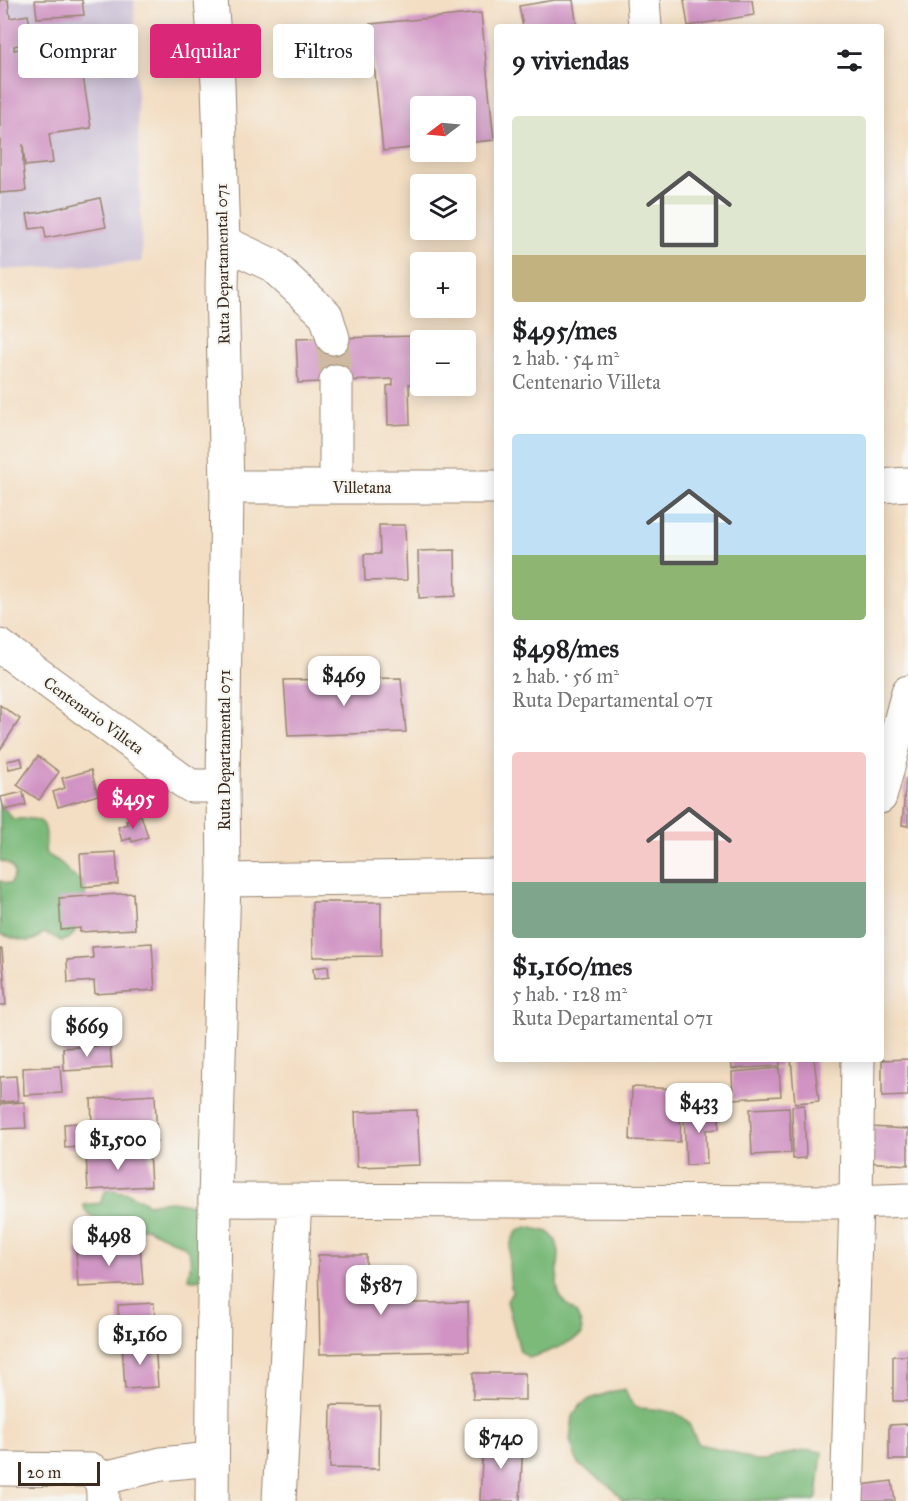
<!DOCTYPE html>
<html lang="es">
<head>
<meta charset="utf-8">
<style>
  :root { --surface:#fff; --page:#f2f2f2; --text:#202124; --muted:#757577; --accent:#db2777 }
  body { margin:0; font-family:"IM FELL Great Primer",serif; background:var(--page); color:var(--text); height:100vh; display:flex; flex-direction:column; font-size:22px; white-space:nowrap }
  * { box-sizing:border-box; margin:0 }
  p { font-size:20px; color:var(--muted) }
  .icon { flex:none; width:33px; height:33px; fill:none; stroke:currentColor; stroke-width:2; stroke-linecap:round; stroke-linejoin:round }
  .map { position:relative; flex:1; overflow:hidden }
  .drawer { position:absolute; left:494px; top:24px; width:390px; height:1038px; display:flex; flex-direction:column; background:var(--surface); border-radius:6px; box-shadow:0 3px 15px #0003 }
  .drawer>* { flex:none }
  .banner { position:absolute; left:18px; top:24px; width:386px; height:54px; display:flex; gap:12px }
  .needle { width:39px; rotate:254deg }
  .fabs { position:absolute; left:410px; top:96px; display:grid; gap:12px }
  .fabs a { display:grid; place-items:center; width:66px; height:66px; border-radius:6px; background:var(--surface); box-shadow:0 3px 15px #0003; font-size:30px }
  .scale { position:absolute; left:18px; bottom:15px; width:82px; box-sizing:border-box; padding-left:6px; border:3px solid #3b2a1e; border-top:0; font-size:16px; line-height:21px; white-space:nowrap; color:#3b2a1e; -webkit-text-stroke:4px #f6f6f2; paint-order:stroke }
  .price { position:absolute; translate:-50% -51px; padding:0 14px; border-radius:12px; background:#fff; color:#222; font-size:20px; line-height:39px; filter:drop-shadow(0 2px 3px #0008) }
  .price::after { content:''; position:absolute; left:50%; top:36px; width:18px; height:14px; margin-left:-9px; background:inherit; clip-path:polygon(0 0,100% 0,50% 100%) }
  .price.selected { background:var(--accent); color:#fff }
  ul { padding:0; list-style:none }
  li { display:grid; align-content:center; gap:12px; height:318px; padding:0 18px }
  li span { display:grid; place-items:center; height:186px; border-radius:6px; color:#555 }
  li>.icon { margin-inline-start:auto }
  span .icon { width:108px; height:108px; fill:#fffc; stroke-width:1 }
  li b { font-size:26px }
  h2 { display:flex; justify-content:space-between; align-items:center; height:72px; padding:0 18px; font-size:26px }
  .chip { padding:0 21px; border-radius:6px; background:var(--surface); box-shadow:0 3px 15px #0003; font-size:21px; line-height:54px }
  .chip.selected { background:var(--accent); color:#fff }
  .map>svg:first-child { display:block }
  .industrial { fill:#cbbfd5 }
  .forest { fill:#7bba7a; stroke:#5b724c; stroke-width:1.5 }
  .building { fill:#d093c3 }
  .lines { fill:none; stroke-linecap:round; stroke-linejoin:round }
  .minor-tunnel { stroke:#cebaa2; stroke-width:33; stroke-dasharray:33 16; stroke-linecap:butt }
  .minor-casing { stroke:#978470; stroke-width:35 }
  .major-casing { stroke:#978470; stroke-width:35 }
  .minor { stroke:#fff; stroke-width:33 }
  .major { stroke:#fff; stroke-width:33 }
  .labels { text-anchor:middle; stroke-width:4.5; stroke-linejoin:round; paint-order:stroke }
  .street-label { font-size:16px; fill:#3b2a1e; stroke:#f6f6f2 }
</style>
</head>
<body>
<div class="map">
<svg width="908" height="1501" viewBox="0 0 908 1501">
  <rect width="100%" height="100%" fill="#f6f6f2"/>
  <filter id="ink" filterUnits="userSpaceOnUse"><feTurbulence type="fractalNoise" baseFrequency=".0167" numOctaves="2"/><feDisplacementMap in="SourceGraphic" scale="12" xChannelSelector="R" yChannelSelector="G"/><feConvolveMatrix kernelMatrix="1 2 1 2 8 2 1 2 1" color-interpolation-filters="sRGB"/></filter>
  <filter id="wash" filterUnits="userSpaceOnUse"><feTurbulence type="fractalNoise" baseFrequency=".008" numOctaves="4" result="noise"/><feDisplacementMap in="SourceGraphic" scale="24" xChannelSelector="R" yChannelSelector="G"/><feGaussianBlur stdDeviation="1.35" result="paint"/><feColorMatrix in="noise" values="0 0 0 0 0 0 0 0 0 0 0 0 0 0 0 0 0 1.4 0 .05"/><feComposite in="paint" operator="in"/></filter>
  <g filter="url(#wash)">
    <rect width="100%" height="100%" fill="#f3dec3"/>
    <path class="industrial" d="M0,0H134L142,262L0,270Z"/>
    <path class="forest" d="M0,804L13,819C45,818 48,819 45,852C50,858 55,858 61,863C64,866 67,871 70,874C74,877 79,878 82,883C90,893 81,909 78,920C75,932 75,937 62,941C55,938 51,934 43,933C30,948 16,938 0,934V881L10,884C18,873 13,863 0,861Z
      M111,1190L128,1193L148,1204C167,1200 175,1200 194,1206L204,1227L206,1278L194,1280L188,1279C190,1266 194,1255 184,1246L146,1228C138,1227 133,1230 126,1231C111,1232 97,1219 85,1211L84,1205L101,1203L102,1197L105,1192Z
      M527,1227L549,1232L556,1241L559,1252L557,1286L560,1298L576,1313L581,1324L582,1335C565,1346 548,1352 529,1358L520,1351L507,1301L512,1292C509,1278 505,1242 518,1231C521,1229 524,1228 527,1227Z
      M625,1389L629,1399L636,1408C651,1409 678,1409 688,1422C692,1429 693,1436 699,1444L732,1452L754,1461H766L787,1454L811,1450L822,1452L817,1498L814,1501H623L611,1487L578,1464L570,1440L573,1416L580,1406L590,1399L614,1391Z"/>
    <g id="blocks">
      <path class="building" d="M0,0H8L10,18L28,15L33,42L14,46V50L77,37L91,128L49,134L53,163L25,166L23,144V165L26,191L0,193Z
        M35,0H82L84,15L37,18Z
        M555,0H573L577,27H523L519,6Z
        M684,0H752L754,15L688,26Z
        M481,13L494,140L465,143V106H420V147L383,151L370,24Z
        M100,198L106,227L46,238L44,227L30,229L27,214L42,212Z
        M416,336L418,384H409L410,424L388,425L387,386L393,385V379L298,383L296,339Z
        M379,525H405L407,580L365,581L364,554H380Z
        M455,550L456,596L419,598L418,551Z
        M401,678L406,732L288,736L284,680Z
        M0,705L20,719L0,750Z
        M38,756L59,772L39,800L17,785Z
        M21,758L23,766L9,769L7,761Z
        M91,770L98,795L58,807L53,792L65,788L62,778Z
        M906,779H908V826L902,825Z
        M23,792L26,805L4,810L1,797Z
        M141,815L148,837L132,842L131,838L122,841L118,827L127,824L126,820Z
        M116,852L118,884L82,887L80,854Z
        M133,893L135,929L80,932V928L61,930L59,898Z
        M312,902H381V956L313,957Z
        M152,943L155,990L95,994L94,981L68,983L67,960L93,958L92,947Z
        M0,949H2L6,1005H0Z
        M328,966L329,977L314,979L313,968Z
        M110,1045L112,1068L64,1071L63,1048Z
        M731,1059H780V1066L732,1069Z
        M791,1059H814L819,1101L795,1103Z
        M908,1059V1096L882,1097V1060Z
        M60,1066L62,1093L24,1095L23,1068Z
        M779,1068L781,1096L733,1099L732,1072Z
        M16,1076L18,1101L0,1102V1077Z
        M632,1087L682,1089L680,1142L630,1140Z
        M155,1095L157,1142L65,1148L64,1124L92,1122L91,1099Z
        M24,1102L26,1128L0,1129V1104Z
        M804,1105L806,1158L793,1159L792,1106Z
        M719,1106V1129L706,1130L707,1164L686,1165L684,1113L704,1112V1107Z
        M789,1107L791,1153L752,1155L750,1109Z
        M417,1110L420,1165L357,1167L355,1112Z
        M869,1127L908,1129V1165L867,1162Z
        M149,1151L151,1186L88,1190L86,1155Z
        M140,1246L143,1284L78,1287L76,1250Z
        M318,1255H366L367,1304L468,1302L469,1351L320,1354Z
        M154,1303L156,1338L120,1340L118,1305Z
        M155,1342L158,1387L125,1389L122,1344Z
        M893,1356H908V1401H893Z
        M473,1373H525V1400L473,1399Z
        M331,1405L380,1406L379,1469L330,1468Z
        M908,1424V1460H889V1425Z
        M483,1439L523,1441L520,1501H480Z
        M892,1481L895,1501H856L854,1486Z"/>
    </g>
  </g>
  <g filter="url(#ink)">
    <use href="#blocks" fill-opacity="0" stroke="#978470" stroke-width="1.5"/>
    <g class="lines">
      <path class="minor-tunnel" d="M333,338L336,381"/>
      <g class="minor-casing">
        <path id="minor" d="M643,0L645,27
          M223,242L272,265L326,315L333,338
          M880,486L908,484
          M227,487H496
          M336,487V381
          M880,797L908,692
          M224,880L496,876
          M215,1200L856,1202L908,1200
          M0,1469L92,1470C103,1482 103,1486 103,1501
          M100,1479L161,1464L212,1459
          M279,1501L295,1200
          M847,1501L856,1202L858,1059"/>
      </g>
      <g class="major-casing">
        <path id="major" d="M211,0L218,83L223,242L222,286L227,487L223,786L224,880L215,1200L212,1501
          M0,646L183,781L191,786H223"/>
      </g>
      <use href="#minor" class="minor"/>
      <use href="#major" class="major"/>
    </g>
  </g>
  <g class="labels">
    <g class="street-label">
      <text transform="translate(222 264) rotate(-91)" y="6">Ruta Departamental 071</text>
      <text x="362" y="493">Villetana</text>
      <text transform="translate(94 715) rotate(36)" y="6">Centenario Villeta</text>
      <text transform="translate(224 750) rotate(-90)" y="6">Ruta Departamental 071</text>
    </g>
  </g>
</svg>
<div class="fabs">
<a><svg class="needle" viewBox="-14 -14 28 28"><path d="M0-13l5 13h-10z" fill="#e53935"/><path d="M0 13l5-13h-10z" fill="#757577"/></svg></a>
<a><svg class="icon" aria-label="layers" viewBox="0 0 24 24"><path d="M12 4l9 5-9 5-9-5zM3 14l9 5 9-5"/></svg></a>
<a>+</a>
<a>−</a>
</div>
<div class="scale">20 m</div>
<b class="price" style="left:344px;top:707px">$469</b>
<b class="price selected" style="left:133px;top:830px">$495</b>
<b class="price" style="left:87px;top:1058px">$669</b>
<b class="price" style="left:699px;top:1134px">$433</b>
<b class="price" style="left:118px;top:1171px">$1,500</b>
<b class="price" style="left:109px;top:1267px">$498</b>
<b class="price" style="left:381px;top:1316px">$587</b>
<b class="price" style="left:140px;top:1366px">$1,160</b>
<b class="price" style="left:501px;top:1470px">$740</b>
<div class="banner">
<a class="chip">Comprar</a>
<a class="chip selected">Alquilar</a>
<a class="chip">Filtros</a>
</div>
<section class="drawer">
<h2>9 viviendas<svg class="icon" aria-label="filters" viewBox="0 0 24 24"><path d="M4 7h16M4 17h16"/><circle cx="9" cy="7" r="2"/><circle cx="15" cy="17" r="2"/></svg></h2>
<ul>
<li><span style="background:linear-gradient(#dfe7d0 75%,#c2b280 0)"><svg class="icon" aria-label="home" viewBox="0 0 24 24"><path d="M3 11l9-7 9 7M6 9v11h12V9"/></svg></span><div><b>$495/mes</b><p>2 hab. · 54 m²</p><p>Centenario Villeta</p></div></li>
<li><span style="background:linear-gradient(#bfe0f5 65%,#8fb573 0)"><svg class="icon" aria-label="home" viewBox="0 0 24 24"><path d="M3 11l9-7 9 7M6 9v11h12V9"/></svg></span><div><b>$498/mes</b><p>2 hab. · 56 m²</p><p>Ruta Departamental 071</p></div></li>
<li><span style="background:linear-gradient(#f6c9c9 70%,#7fa58c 0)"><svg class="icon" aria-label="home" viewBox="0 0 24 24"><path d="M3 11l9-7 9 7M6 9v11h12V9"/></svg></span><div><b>$1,160/mes</b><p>5 hab. · 128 m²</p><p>Ruta Departamental 071</p></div></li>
</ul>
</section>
</div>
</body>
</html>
